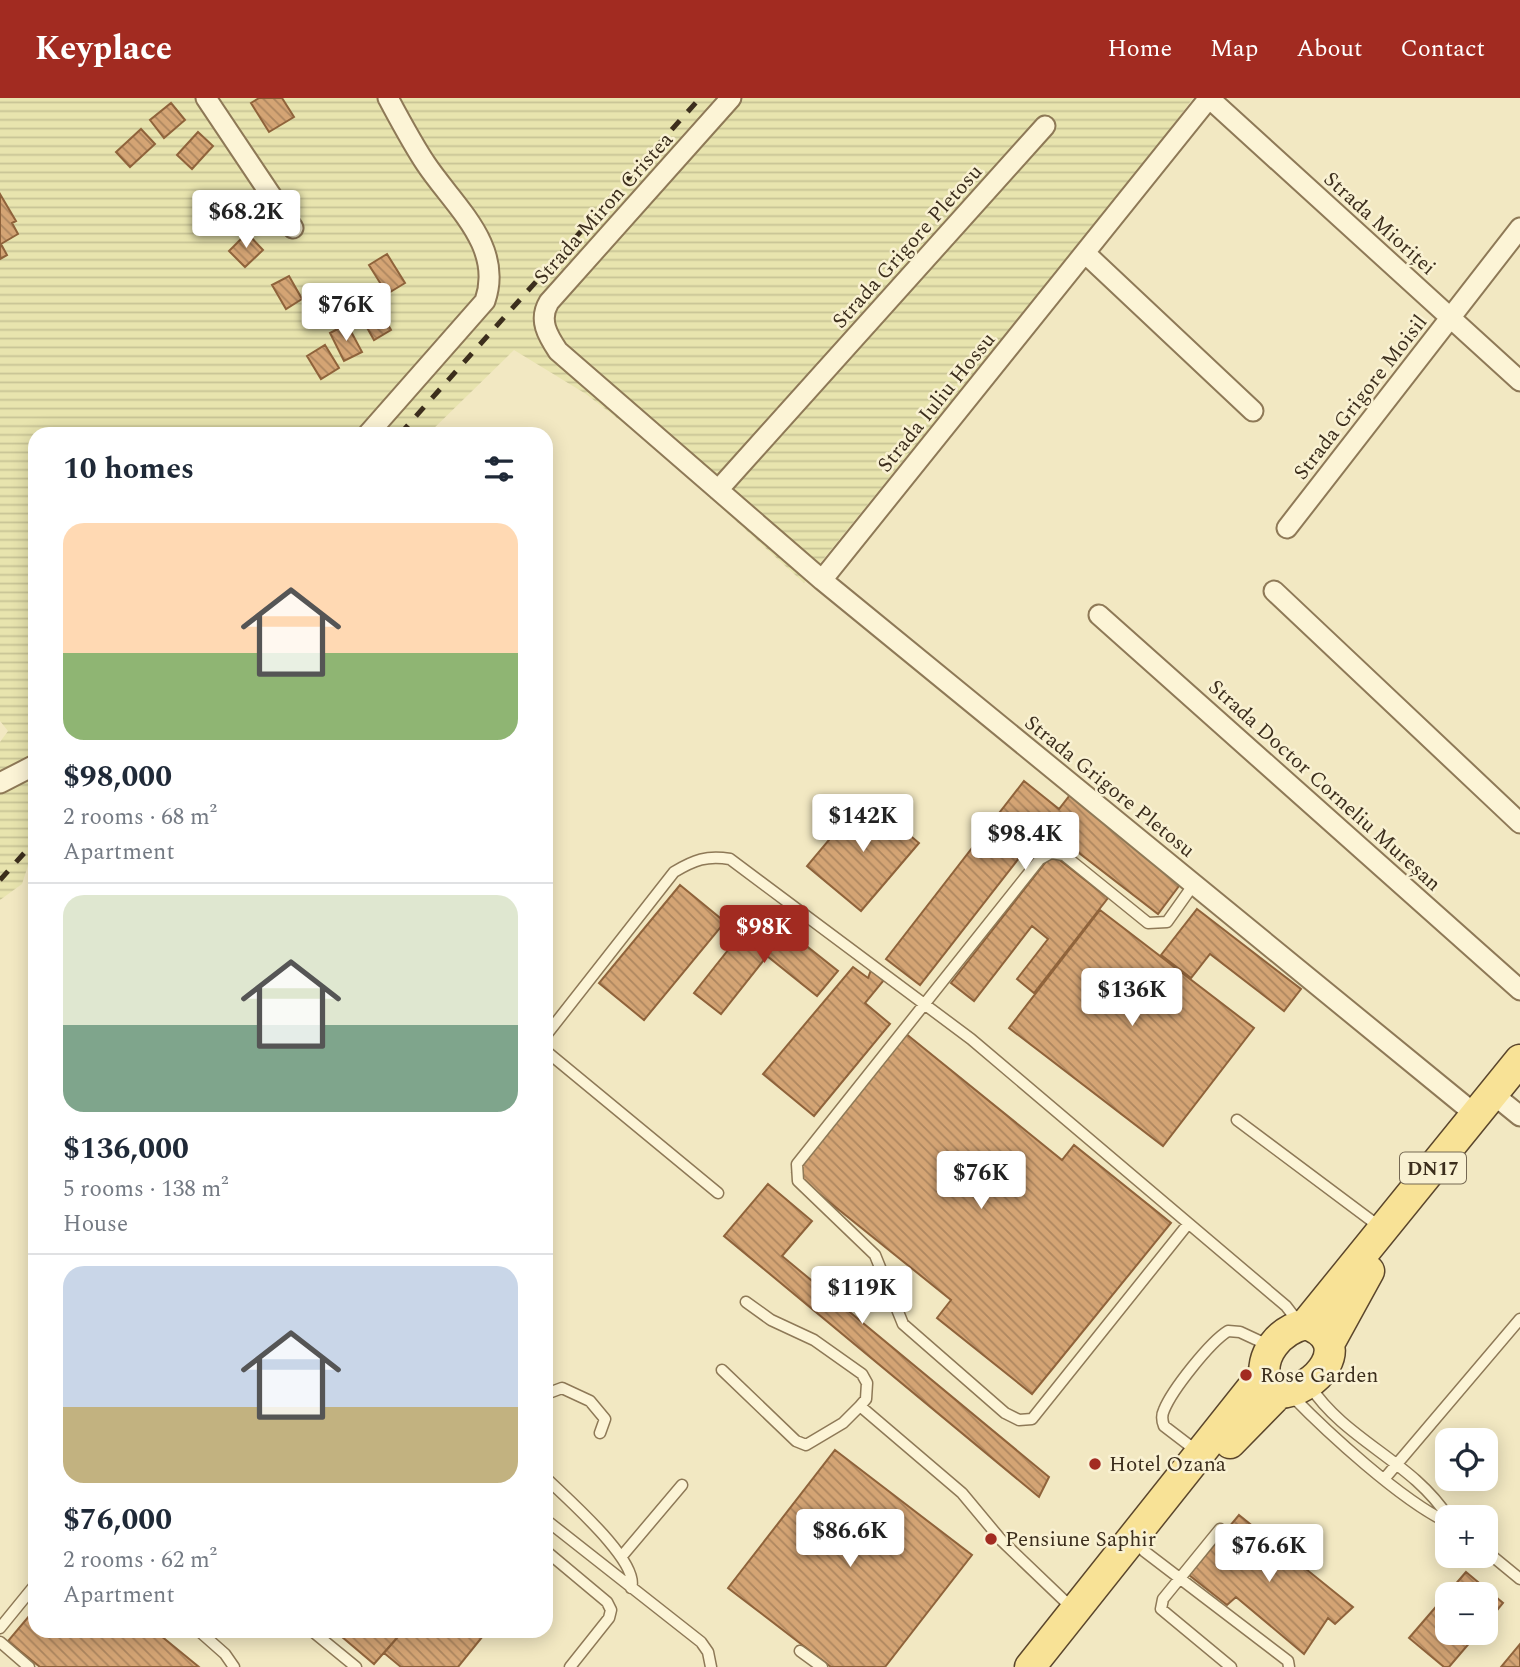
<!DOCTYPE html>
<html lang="en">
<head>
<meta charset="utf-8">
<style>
  :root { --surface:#fff; --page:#f6f6f7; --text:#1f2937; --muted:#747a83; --line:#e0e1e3; --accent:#a22b21 }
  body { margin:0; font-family:Spectral,serif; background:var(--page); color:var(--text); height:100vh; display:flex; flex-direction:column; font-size:26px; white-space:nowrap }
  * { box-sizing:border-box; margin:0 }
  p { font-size:23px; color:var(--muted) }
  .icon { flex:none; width:38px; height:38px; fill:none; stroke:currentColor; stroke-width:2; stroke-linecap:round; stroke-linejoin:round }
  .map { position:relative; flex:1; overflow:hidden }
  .panel { position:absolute; left:28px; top:329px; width:525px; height:1211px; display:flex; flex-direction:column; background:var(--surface); border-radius:21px; box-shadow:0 4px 18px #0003 }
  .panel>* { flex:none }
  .buttons { position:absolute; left:1435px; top:1330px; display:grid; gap:14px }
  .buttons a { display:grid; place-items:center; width:63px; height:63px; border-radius:14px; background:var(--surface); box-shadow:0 4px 18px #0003; font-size:35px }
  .price { position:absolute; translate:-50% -60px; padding:0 16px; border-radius:7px; background:#fff; color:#222; font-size:23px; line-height:46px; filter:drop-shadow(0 2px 4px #0008) }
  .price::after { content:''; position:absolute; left:50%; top:42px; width:21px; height:16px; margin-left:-10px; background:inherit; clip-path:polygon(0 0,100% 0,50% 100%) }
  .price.on { background:var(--accent); color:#fff }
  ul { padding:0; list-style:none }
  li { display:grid; align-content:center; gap:14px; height:371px; padding:0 35px }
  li+li { border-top:2px solid var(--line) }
  li span { display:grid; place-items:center; height:217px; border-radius:21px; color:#555 }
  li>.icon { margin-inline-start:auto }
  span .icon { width:126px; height:126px; fill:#fffc; stroke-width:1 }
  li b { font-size:30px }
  h2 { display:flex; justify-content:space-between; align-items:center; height:84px; padding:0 35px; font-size:30px }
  header { display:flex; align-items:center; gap:42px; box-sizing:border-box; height:98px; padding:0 35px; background:var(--accent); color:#fff }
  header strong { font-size:33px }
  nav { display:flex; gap:38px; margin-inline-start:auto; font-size:24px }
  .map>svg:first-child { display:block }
  .farmland { fill:url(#farmland-rules) }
  .building { fill:url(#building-back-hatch); stroke:#8f633b; stroke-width:2 }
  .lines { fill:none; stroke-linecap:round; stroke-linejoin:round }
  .lane-casing { stroke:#8e7957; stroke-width:13 }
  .street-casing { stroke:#8e7957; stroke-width:23 }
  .primary-casing { stroke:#5b462c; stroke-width:33 }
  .lane { stroke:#fcf4d6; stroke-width:10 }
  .street { stroke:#fcf4d6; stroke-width:19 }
  .primary { stroke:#f8e296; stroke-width:30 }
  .rail { stroke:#3c2e1d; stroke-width:5; stroke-dasharray:12 12; stroke-linecap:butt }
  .poi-dot { fill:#a22b21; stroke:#f9f1d2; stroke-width:2.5 }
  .labels { text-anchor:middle; stroke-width:5; stroke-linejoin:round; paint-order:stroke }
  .shield { fill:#f9f1d2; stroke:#756853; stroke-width:2 }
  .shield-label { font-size:19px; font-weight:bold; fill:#3c2e1d }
  .street-label { font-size:21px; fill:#3c2e1d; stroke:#f9f1d2 }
  .poi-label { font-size:21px; fill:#3c2e1d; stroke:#f9f1d2; text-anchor:start }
</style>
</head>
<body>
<header>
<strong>Keyplace</strong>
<nav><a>Home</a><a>Map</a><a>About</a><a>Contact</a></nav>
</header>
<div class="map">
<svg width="1520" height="1569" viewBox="0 0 1520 1569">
  <defs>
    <pattern id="farmland-rules" width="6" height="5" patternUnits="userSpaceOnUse" patternTransform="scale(1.75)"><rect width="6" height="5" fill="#e8e4ae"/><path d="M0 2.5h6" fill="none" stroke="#c8c495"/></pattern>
    <pattern id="building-back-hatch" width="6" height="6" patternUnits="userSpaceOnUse" patternTransform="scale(1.75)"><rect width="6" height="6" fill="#d4a474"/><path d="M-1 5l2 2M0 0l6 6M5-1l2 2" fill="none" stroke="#ad865f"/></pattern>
  </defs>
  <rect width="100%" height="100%" fill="#f2e8c2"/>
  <path class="farmland" d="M0,0H1193L1155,52L804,485L658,352L586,296L514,252L428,336H35V746L22,786L0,802V644L8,633L0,623Z"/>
  <path class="building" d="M259,0H282L294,19L269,34L251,5Z
    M171,5L185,22L164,40L150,22Z
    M141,31L155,46L130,69L116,54Z
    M198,34L213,48L192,71L177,57Z
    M0,96L16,123L12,125L18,136L1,146L7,157L0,161Z
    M247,135L263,152L245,169L229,153Z
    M387,156L405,185L387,196L369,167Z
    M289,178L302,201L286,211L272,187Z
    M373,201L391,232L374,242L356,210Z
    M347,226L362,254L344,263L330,235Z
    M325,247L339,270L321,281L307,258Z
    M1024,683L1059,711L1070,697L1182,784L1158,816L1044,728L920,887L886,861Z
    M865,699L919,745L861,813L807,768Z
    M1052,756L1108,800L1034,895L1017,881L1048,841L1032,828L974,903L951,885Z
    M680,787L725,824L644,922L599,885Z
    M1197,811L1301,891L1284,913L1210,856L1191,880L1161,857Z
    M1100,812L1254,930L1163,1048L1009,930Z
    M770,819L838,873L817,898L767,858L721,916L694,895L740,837L752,842Z
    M853,869L868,880L871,872L884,882L865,905L890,926L814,1018L763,976Z
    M905,935L1062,1062L1074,1047L1171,1125L1032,1296L937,1220L951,1202L792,1074Z
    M768,1086L812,1123L782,1158L1049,1379L1039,1399L724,1138Z
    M835,1352L972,1457L885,1569H831L728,1490Z
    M1239,1417L1353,1509L1335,1526L1328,1520L1304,1556L1236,1499L1227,1507L1189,1477Z
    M1466,1474L1503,1505L1486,1526V1496H1447V1535H1478L1449,1569H1444L1409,1540Z
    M35,1511V1533H155L199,1569H40L8,1543Z
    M335,1533H403L374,1566Z
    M403,1533H487L458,1569H401L384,1555Z
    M1520,1546V1569H1501Z"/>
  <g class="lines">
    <g class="lane-casing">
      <path id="lane" d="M546,943L547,936L674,774C694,762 707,757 730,761L971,941L1286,1208L1299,1225
        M546,953L718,1095
        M1237,1022L1380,1129
        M1188,1126L1032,1321L1019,1322L1005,1315L903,1226L875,1157L798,1083L797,1066L1040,761L1051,755L1064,757L1148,825L1167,824L1194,786
        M722,1272L796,1343L806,1347L843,1325L860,1308L866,1301L867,1285L862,1276L814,1242L771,1222L746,1204
        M1310,1288C1345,1342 1413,1364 1448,1419
        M546,1296L562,1290L590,1303L605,1321L600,1335
        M1292,1298C1328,1335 1401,1402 1447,1424
        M860,1308L962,1395L1002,1443L1072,1510
        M1198,1354L1164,1328C1162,1323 1161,1318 1164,1312C1172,1292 1210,1244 1228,1233L1240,1234L1268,1247
        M546,1380C565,1399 641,1464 631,1490
        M1385,1380L1520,1221
        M546,1422L701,1544L708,1554L711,1569
        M1220,1431L1163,1501L1161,1511L1231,1569
        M546,1453L607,1504L611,1512L609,1520L570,1569
        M1144,1453L1288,1563L1289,1569
        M1486,1453L1520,1481
        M622,1458L682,1387
        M0,1530L35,1487
        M199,1533L225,1556L234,1569
        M312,1533L356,1569
        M0,1544L29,1569
        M800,1553L822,1569"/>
    </g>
    <g class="street-casing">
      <path id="street" d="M206,0L293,130
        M731,0L549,204C538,222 548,238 558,253L822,482L1476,1017
        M1209,0L1520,283
        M1085,155L1253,313
        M368,336L485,203C504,148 454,108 426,66C412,45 400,22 388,0
        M718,392L1045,28
        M1287,430L1520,130
        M822,482L1209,0
        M1274,493L1520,725
        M1099,517L1520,892
        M0,685L35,667
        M1504,1005L1520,1018"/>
    </g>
    <g class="primary-casing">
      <path id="primary" d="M1306,1226L1520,962
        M1306,1226C1356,1244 1317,1294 1279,1295L1266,1284C1258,1257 1280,1232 1306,1226Z
        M1330,1244L1369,1173
        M1230,1345L1279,1295
        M1030,1569L1263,1276"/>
    </g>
    <use href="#lane" class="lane"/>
    <use href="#street" class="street"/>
    <use href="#primary" class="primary"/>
    <path class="rail" d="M400,336L700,0
      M0,782L35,743"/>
  </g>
  <g class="poi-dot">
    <circle cx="1246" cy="1277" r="7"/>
    <circle cx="1095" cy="1366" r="7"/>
    <circle cx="991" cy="1441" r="7"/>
  </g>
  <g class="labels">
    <rect class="shield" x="1400" y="1054.5" width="66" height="31" rx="5"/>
    <g class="shield-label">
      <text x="1433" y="1077">DN17</text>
    </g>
    <g class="street-label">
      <text transform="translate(603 110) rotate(-48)" y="7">Strada Miron Cristea</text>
      <text transform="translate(1380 125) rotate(42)" y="7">Strada Mioriței</text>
      <text transform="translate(907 148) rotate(-48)" y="7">Strada Grigore Pletosu</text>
      <text transform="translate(1360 299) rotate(-52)" y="7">Strada Grigore Moisil</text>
      <text transform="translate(936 304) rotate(-51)" y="7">Strada Iuliu Hossu</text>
      <text transform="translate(1325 687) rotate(42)" y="7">Strada Doctor Corneliu Mureșan</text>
      <text transform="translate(1110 688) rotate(39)" y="7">Strada Grigore Pletosu</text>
    </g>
    <g class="poi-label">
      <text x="1260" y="1284">Rose Garden</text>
      <text x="1109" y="1373">Hotel Ozana</text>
      <text x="1005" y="1448">Pensiune Saphir</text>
    </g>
  </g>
</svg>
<div class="buttons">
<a><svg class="icon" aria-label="locate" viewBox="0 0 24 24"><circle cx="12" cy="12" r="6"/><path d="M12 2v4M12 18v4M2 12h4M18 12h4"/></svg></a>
<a>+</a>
<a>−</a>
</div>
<b class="price" style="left:246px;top:152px">$68.2K</b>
<b class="price" style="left:346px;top:245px">$76K</b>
<b class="price" style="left:863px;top:756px">$142K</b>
<b class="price" style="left:1025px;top:774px">$98.4K</b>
<b class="price on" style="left:764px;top:867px">$98K</b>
<b class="price" style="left:1132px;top:930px">$136K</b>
<b class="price" style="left:981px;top:1113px">$76K</b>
<b class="price" style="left:862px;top:1228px">$119K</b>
<b class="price" style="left:850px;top:1471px">$86.6K</b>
<b class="price" style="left:1269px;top:1486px">$76.6K</b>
<section class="panel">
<h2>10 homes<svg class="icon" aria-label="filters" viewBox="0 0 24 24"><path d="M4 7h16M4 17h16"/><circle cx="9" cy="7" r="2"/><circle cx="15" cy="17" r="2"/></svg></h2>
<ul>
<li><span style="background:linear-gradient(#ffd9b3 60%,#8fb573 0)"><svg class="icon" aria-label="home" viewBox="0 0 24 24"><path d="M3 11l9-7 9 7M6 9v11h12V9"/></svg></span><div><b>$98,000</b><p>2 rooms · 68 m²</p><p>Apartment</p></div></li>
<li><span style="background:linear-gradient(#dfe7d0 60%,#7fa58c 0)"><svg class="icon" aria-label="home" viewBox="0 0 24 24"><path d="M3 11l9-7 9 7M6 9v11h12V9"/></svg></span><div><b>$136,000</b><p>5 rooms · 138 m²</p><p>House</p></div></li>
<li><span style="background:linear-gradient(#c9d6e8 65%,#c2b280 0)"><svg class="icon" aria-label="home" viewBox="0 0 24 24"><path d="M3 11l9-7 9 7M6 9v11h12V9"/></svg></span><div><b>$76,000</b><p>2 rooms · 62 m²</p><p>Apartment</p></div></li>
</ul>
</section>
</div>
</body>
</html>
